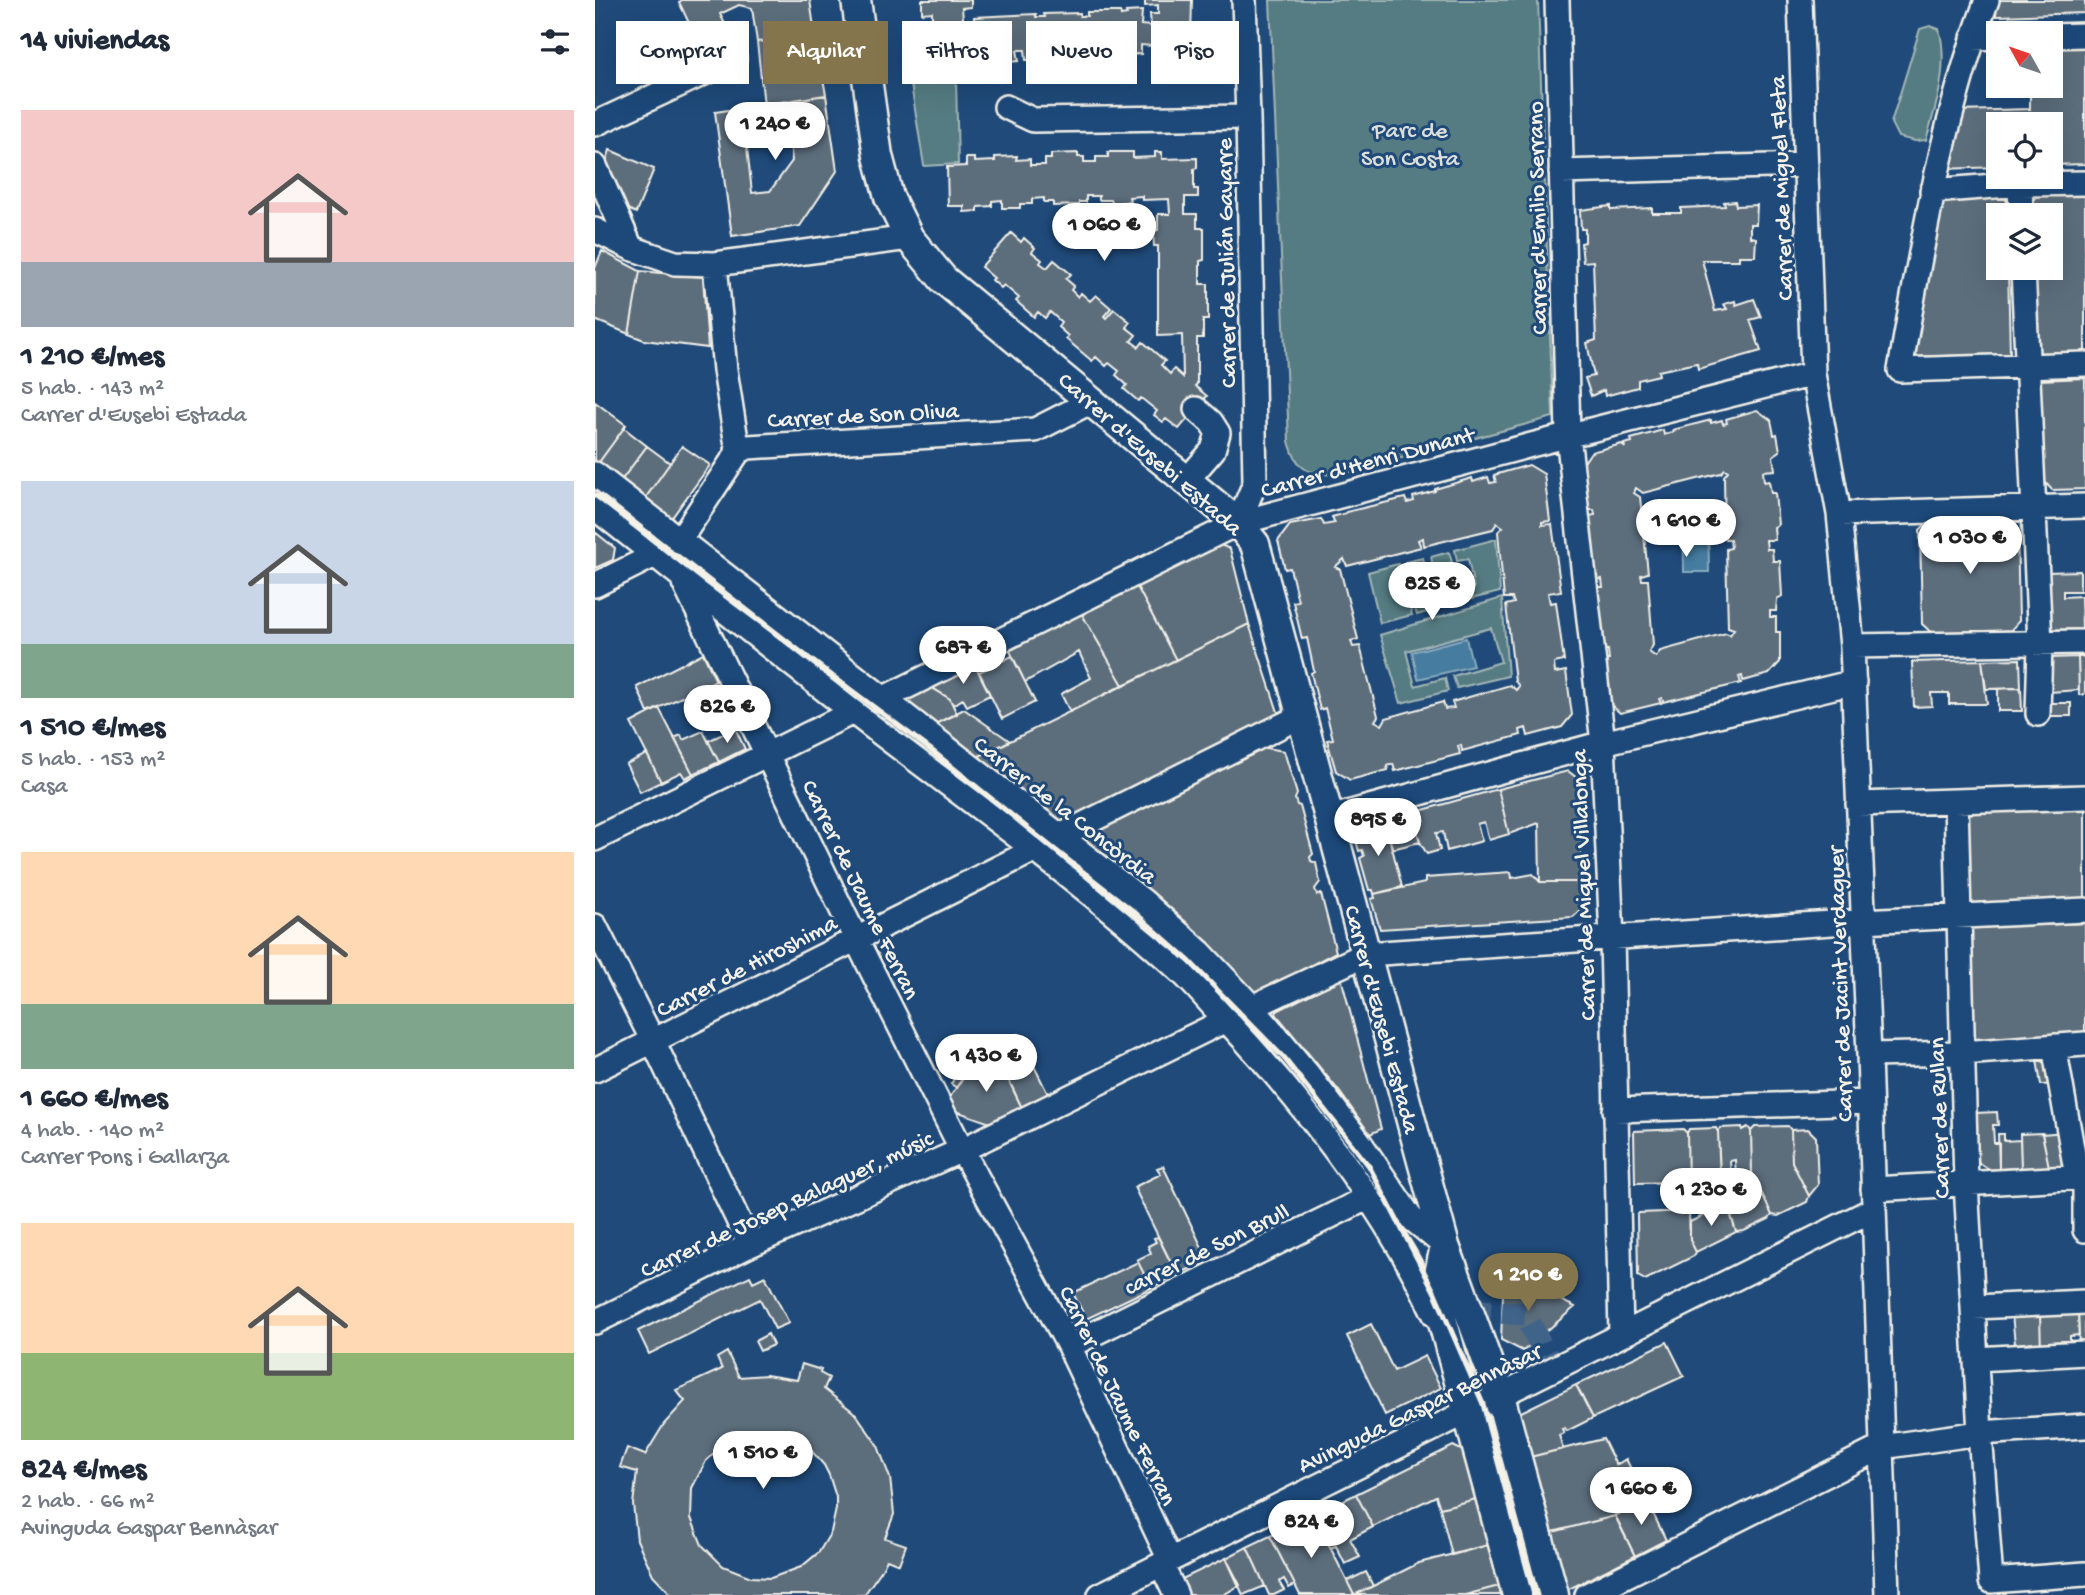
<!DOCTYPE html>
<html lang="es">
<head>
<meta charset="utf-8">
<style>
  :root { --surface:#fff; --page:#f2f2f3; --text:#1f2937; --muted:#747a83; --accent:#84754c }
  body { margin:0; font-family:"Gochi Hand",sans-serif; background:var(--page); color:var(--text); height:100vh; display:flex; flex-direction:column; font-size:26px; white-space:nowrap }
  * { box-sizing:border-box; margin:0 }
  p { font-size:23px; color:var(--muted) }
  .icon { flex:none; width:38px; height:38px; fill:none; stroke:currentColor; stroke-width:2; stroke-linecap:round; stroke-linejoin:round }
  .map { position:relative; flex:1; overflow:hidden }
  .details { display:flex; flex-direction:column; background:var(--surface); width:595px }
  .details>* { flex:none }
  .hud { position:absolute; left:21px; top:21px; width:665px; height:63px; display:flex; gap:14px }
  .needle { width:46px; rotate:310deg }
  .controls { position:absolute; left:1391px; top:21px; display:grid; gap:14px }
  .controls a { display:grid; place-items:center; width:77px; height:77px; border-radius:0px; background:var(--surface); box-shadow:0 7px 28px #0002; font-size:35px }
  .price { position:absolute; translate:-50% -60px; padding:0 16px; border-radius:24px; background:#fff; color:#222; font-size:23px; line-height:46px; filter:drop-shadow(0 2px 4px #0008) }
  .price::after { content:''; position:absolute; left:50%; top:42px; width:21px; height:16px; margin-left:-10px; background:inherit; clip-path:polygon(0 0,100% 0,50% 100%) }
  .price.active { background:var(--accent); color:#fff }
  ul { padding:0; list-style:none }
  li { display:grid; align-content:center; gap:14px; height:371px; padding:0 21px }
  li span { display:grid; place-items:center; height:217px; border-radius:0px; color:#555 }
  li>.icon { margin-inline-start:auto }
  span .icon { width:126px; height:126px; fill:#fffc; stroke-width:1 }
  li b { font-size:30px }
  h2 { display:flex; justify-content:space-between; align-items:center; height:84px; padding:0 21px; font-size:30px }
  .chip { padding:0 24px; border-radius:0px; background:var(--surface); box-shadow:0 7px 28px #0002; font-size:24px; line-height:63px }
  .chip.active { background:var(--accent); color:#fff }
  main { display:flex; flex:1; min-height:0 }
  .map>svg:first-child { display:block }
  .green { fill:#547c82; stroke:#a4b6b5; stroke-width:2 }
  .water { fill:#447ca0; stroke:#8aabbd; stroke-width:2 }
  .building { fill:#5c6d7c; stroke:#f4f1e8; stroke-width:2; fill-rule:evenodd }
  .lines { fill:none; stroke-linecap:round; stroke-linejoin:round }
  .minor-tunnel { stroke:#3f638a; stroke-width:23; stroke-dasharray:23 11; stroke-linecap:butt }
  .minor-casing { stroke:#f4f1e8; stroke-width:28 }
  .major-casing { stroke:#f4f1e8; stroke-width:33 }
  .minor { stroke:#1f4a7a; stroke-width:23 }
  .major { stroke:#1f4a7a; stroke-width:28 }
  .rail { stroke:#f4f1e8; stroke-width:5 }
  .labels { text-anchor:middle; stroke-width:6; stroke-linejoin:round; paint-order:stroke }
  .park-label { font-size:24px; fill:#dcdfd9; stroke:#1f4a7a }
  .street-label { font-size:24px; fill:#f4f1e8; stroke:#1f4a7a }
</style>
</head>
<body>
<main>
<section class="details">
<h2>14 viviendas<svg class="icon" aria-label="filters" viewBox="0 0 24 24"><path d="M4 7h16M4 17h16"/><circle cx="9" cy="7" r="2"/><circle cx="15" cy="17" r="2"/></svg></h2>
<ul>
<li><span style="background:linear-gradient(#f6c9c9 70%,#9aa5b1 0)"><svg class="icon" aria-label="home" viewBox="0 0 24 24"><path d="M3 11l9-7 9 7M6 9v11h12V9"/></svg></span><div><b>1 210 €/mes</b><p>5 hab. · 143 m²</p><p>Carrer d'Eusebi Estada</p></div></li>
<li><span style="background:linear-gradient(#c9d6e8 75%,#7fa58c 0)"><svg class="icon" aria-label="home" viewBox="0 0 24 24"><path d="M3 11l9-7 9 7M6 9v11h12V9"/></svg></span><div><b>1 510 €/mes</b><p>5 hab. · 153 m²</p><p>Casa</p></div></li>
<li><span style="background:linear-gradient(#ffd9b3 70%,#7fa58c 0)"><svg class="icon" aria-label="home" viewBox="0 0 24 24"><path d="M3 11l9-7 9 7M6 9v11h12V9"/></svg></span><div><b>1 660 €/mes</b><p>4 hab. · 140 m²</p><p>Carrer Pons i Gallarza</p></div></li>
<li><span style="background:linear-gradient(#ffd9b3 60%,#8fb573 0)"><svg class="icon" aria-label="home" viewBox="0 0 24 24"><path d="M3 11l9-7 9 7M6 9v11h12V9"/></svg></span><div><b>824 €/mes</b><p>2 hab. · 66 m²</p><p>Avinguda Gaspar Bennàsar</p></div></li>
</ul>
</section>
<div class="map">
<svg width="1490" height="1595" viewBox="0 0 1490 1595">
  <rect width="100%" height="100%" fill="#1f4a7a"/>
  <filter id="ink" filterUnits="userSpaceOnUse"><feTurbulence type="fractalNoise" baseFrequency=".0143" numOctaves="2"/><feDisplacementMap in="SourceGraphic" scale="14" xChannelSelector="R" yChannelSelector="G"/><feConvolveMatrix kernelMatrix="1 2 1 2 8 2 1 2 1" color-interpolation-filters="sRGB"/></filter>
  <g filter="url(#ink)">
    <path class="green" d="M675,0H943L958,417L744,475C714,474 702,472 694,441Z
      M1335,26L1344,29C1354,65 1342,104 1331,140L1320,141L1303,137L1296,123L1325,29Z
      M315,78L361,79L363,164L329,166Z
      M901,539L905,592L872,600L870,590L879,587L873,559L862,561L860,550Z
      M854,552L857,562L849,565L856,593L866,591L868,601L848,607L836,557Z
      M828,558L842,609L822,615L818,603L828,600L820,571L813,573L810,562Z
      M803,564L806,574L797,577L804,605L814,603L817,615L785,623L773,572Z
      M907,598L913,676L862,688L858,676L906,662L896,628L811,651L820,686L850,678L853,691L806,703L785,635Z"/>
    <path class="water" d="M1113,515L1114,572H1089L1088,516Z
      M871,638L878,666L823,679L817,652Z"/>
    <path class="building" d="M87,0H215L220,34L162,42L157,8L144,5L125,14L132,28L103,42L84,2Z
      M327,0H376V7L367,8L369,28L379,27V17L441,14V17H450L449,14L485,13V16H492V12H525L526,16L532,15L531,12L547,11L546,25L556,26L555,14H563V5L550,6V0H597L596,37H601V52L557,53L558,46L546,45V54L513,56V48L505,47L504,56L471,58V49L463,48V60H431L430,50H422L424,61L391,63L390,52L382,53V65L336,66V58L328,60L327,24H337V12L327,13Z
      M1397,0H1490V13L1402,16L1394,7Z
      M220,34L231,95L169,105L162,42Z
      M1490,46V164L1456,165V124H1404V167L1346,169L1363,111L1435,109V86H1456V47Z
      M231,95L242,171L205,226L137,236L120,112ZM194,131L197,161L175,191L157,193L151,138Z
      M15,150L59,169L41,213L1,194Z
      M513,152H538V158L560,157V152H567V159L602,158V168L599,169V189H603V197H590V214H602V228H609V260L605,261V284H613V320H608V338H602V384L600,386L612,396L584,429L571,419L568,422L559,415L562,411L546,398L543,401L529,389L532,385L521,375L524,371L514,363L511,366L501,357L497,361L471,339L473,336L463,327L466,322L455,312L450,318L443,312L439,317L421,301L424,298L409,285L406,288L397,280L399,278L386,267L416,233L426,242L429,238L440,248L437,252L447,260L445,263L452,268L459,260L476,274L471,279L479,286L476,290L483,297L486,293L495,301L501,295L516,308L509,316L511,318L519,309L535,322L531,327L541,335L536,341L544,347L548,342L570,361L566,365L575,374L579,369L588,377L587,335L563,336V246H559L558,231L563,230V214H575L574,199L547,200V196L534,197L535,201L518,204L516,200H504V196H491V202H484V205L458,206V202H449V198L437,199V204H425V208H407V200L397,201V206L383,207V211L369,212V206H353L352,167L371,166V158H379V162L400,161V157L422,156L421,160L435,159V165H450V159H456V154L483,153V157H489V162H501V157H513Z
      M1490,193V353L1444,355L1438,268H1456V215H1434V207L1443,195Z
      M1411,197V215H1404V268H1413L1415,354L1313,357L1341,199Z
      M1140,201L1141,206L1162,205L1161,224H1155V237L1161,238L1160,256H1144V260H1107L1120,311L1132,309L1129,304L1140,301L1141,305L1159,299L1166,317L1155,320L1166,351L1103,369L1102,363L1063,371L1064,375L1043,380V387L1010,396L1009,390L996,396L990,378L999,376L992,343L1001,340L998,261L988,262L986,243L990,242V229H986L985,210L1016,206V210L1057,208V213H1086V208L1130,206L1129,202Z
      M7,251L45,271L34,334L0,320V268Z
      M45,271L108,277L113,348L49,340L34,334Z
      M1490,378V489L1457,490L1449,481L1445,380Z
      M0,402L31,425L2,465L0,464Z
      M1162,410L1176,420L1179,435L1182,434L1185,451L1178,456L1180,470L1168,471L1169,482L1174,481L1176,493H1180L1183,525L1179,527L1180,540H1171L1172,549H1177L1178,561H1185L1187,596L1182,599L1181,611H1175V617H1181V632H1185V662L1174,674L1148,681L1147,676L1144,677L1146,683L1068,702L1067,698L1064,699L1066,703L1025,713L1015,704L1010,660H1014L1013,650H1009L1003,587H1008L1007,579L1002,580L994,516L1000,515L999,510H993L988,464L996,452L1027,444L1030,448L1029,444L1037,442L1036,439L1068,430L1069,435L1079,432L1078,430L1116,420V423L1127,420L1128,424L1132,423L1131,419ZM1130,469L1133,471L1129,476L1130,539H1135L1136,548L1131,549L1133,627L1139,629L1135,635L1131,633L1065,651L1061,657L1054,652L1058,645L1053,580H1047L1046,575L1053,573L1045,497L1039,493L1041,488L1048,493L1126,473Z
      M29,428L52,446L25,482L2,465Z
      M52,446L75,463L49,500L25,482Z
      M87,446L115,465L76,519L49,500Z
      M934,465L949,474L955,521L947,522V525L957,524L966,591L953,593L955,603L961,602L969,661L959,663L960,673L971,671L977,715L967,727L933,736L931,728L925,730L926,735L867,751L866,745L863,746L865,754L800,771L798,764L792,766L793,770L755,780L741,771L732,740L738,739L730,708L725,710L716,673L719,671L712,638L707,639L698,602L703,601L695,568L690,569L683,541L695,525L726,519L729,525L740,523L737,517L751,513V512L810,498L812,503L819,501L818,497L840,491V489L877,478L878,482L893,477L895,483L901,482L899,475ZM902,523L908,527L903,532L909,598H917L919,603L911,605L920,681L924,686L921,690L915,685L857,702L859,708L850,709L848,702L791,718L787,725L780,721L783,716L765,646L758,647L756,641L763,639L745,569L740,567L749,559L752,566L826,547L823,540L828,538L829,546L898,529Z
      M1415,519L1422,528L1424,621L1416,630L1337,633L1327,624L1325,530L1333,522Z
      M0,532L20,548L18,560L0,568Z
      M621,543L635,549L654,624L581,660L539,581Z
      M1485,571V591H1468V597L1486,596L1487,629L1453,630L1451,572Z
      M539,581L581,660L528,685L484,609Z
      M485,611L528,685L475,712L466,694L496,678L484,652L430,682L415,651Z
      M654,624L684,715L466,825L374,761Z
      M108,653L121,681L53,713L42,687Z
      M417,656L440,702L407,719L384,672Z
      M1483,657L1484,690L1455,692L1454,658Z
      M1483,657H1490V693L1488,695H1484Z
      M1425,659L1426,688L1391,689L1387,660Z
      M1387,660L1392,704H1354V693H1336L1337,706L1319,707L1317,662Z
      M379,663L395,695L372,706L368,699L358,705L355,699L333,685Z
      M127,677L139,704L105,719L92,695Z
      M329,683L355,699L362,714L331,729L304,696Z
      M1415,688H1426L1427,711H1403V689Z
      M1455,703H1476V716H1456Z
      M64,708L98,774L90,778L86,772L66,782L36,723Z
      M369,709L415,741L374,761L331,729Z
      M140,728L150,749L124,762L113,741Z
      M108,731L124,762L98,774L79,738L86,735L88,740Z
      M660,746L689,751L702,794L700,799L702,805L705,806L718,854L715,857L716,861L721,863L725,882L720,889L722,895L726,894L741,952L657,996L481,835Z
      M52,754L66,782L45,792L31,764Z
      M973,771L986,781V882H945L944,823L914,834L903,789Z
      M903,789L914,834L894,840L889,822L882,824L887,841L852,851L848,832L841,833L845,850L832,854L825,842L817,813Z
      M1490,805V904L1373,909L1369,809Z
      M817,813L825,842L797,849L790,820Z
      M790,820L807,887L779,894L778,890H774L765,858L769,856L767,850L764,851L759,835L764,827Z
      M916,872L917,878L938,874L945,882H986V910L978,917L785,929L776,899L780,898L779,894L830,883V878Z
      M1490,923V1036L1377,1041L1373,928Z
      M745,979L747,981L786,1129L775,1134L744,1091L681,1014L682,1011Z
      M423,1034L453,1094L427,1108L397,1046Z
      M397,1046L403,1057L367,1073L370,1075L362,1088L356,1084L359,1079L346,1072Z
      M1459,1052L1462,1084L1446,1085L1441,1053Z
      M403,1057L427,1108L395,1123L358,1110L353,1100L371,1073Z
      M1402,1112L1403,1125H1398L1399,1143H1404V1169L1396,1170L1385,1164L1382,1159L1380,1113Z
      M1193,1126L1196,1130L1197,1162L1214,1196L1212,1202L1183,1216L1177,1215L1157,1173L1156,1131L1160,1127Z
      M1147,1127V1130L1153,1127L1156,1131L1157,1173H1147V1176L1141,1177L1140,1160L1135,1161L1136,1174H1125L1123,1132L1125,1128Z
      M1121,1128L1123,1132L1125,1181L1093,1182L1092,1133L1094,1129Z
      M1088,1129L1092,1133L1093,1182L1040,1183L1039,1131Z
      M1213,1129L1221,1137L1223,1185L1214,1196L1197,1162L1196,1130Z
      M1470,1132L1479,1165L1454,1167L1447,1134Z
      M1447,1133L1454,1167L1426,1168L1425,1134Z
      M1403,1134H1409V1141L1425,1140L1426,1168L1404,1169Z
      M568,1166L613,1260L582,1275L539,1187L566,1174L562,1168Z
      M1158,1180L1161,1182L1177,1215L1174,1219L1149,1231L1141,1232L1130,1195L1131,1192L1140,1189L1147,1202L1154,1200L1149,1184Z
      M1132,1204L1141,1232L1101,1252L1095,1240V1222Z
      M1094,1211L1095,1240L1101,1252L1099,1256L1050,1280L1043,1276L1042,1216L1044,1213Z
      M563,1237L582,1275L556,1288L542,1260L556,1253L553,1246L561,1242L559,1238Z
      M543,1262L556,1288L491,1319L478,1293Z
      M909,1273L980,1307L928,1351L906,1340Z
      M155,1276L158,1282L170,1276L194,1323L180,1329L165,1299L54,1354L43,1331Z
      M1483,1309H1490V1351H1484Z
      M1483,1309L1484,1335L1475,1336V1341L1455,1342L1456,1353H1446L1445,1312Z
      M1445,1312L1446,1353L1438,1354L1437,1342L1420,1344L1417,1314Z
      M776,1324L799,1371L830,1356L846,1388L790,1415L752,1336Z
      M173,1334L178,1345L165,1351L160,1341Z
      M1072,1342L1089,1376L998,1418L981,1385Z
      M132,1352L144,1377L171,1375L202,1380L207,1364L226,1370L225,1373L234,1378L229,1389L261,1414L283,1446L295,1478L299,1514L290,1538L311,1545L304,1564L292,1559L286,1571L269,1595H77L58,1575L42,1540L38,1504L42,1472L25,1467L32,1448L50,1455L69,1424L90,1401L81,1390L127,1369L122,1358ZM157,1433H181L192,1436L213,1447L229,1465L234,1475L241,1497V1509L236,1532L224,1552L206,1567L176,1578L156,1577L128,1566L107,1545L96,1518L97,1488L111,1461L135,1440Z
      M981,1385L998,1418L972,1431L970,1428L967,1429L969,1433L964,1435L968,1449L931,1458L921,1423L926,1412Z
      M1008,1439L1021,1465L1031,1459L1051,1499L1020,1516L950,1534L931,1458Z
      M858,1446L868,1451L881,1499L845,1508L841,1496L778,1527L761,1494Z
      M761,1494L778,1527L755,1539L765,1557L750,1564L741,1546L735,1548L719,1515Z
      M881,1499L893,1545L857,1555L845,1508Z
      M1051,1499L1071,1540L1040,1556L1020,1515Z
      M719,1515L759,1595H705L675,1536Z
      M1020,1516L1040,1556L974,1589L963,1584L950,1534Z
      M675,1536L700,1585L694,1588L689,1579L684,1582L689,1590L679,1595H674L652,1547Z
      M893,1545L904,1586L870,1595H760L824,1563Z
      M652,1547L670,1586L648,1595L631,1558Z
      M631,1558L645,1585L628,1595H592L585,1580Z
      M771,1572L778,1586L759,1595L752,1581Z
      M904,1586L906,1595H870Z"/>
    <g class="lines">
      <path class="minor-tunnel" d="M873,1310L930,1314L958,1369"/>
      <g class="minor-casing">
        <path id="minor" d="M962,0L973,435L1008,743L1017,938L1026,1335
          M1205,0L1218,374L1244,514L1257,646L1274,1055L1292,1595
          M1392,0C1347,119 1327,245 1305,370L1490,364
          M1456,36L1490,35
          M1378,38L1404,37
          M411,107L438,120L653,117
          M0,124L139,59
          M0,166L36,248
          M966,172L1211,165
          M1425,184L1426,215
          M1337,191L1425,184L1490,183
          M0,230L36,248L80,263L120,264L314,238
          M120,264L130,370L143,452
          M1428,268L1445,644L1443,714
          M0,474L465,836L548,901L605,952L657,1007L712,1073L766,1144L816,1218L850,1246
          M592,480L618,450L623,433L616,422L601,409
          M0,508C96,583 191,661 288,735C388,811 492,885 584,970C602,986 616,1005 633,1022C713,1108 790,1208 840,1315
          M1244,514L1490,506
          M643,523L660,483L653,117L649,0
          M84,541L143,452L153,447L440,430L497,401
          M89,583L261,939L367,1150L474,1346L575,1560
          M0,585L60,555
          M1257,646L1490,642
          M287,699L643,523L940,444L1218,374
          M1361,802L1371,1183L1385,1433L1396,1581L1490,1574
          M1263,804L1490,797
          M734,818L1008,743L1259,682
          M465,836L706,716
          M0,839L258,712
          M0,926L58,1041L155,1245
          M657,1007L771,954L1267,921L1490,910
          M1459,1046L1480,1165L1490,1177V1230
          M1274,1055L1367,1053L1490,1044
          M0,1070L439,850
          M1020,1110L1275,1102
          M1278,1189L1490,1177
          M1379,1307L1490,1302
          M0,1322L155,1245L367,1150L631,1020
          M474,1346L772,1198
          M1381,1359L1490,1353
          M566,1564L581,1595
          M505,1595L1279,1209
          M992,1595L1287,1447L1385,1433L1490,1426"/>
      </g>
      <g class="major-casing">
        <path id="major" d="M261,0L283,156L294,197L314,238L349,280L643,523L660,544L850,1246L905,1396L959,1595
          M850,1246L840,1293L922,1595"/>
      </g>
      <use href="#minor" class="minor"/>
      <use href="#major" class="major"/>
      <path class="rail" d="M0,495L109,580L335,749L451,843L594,961L689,1058L774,1166L840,1293L888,1404L940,1595"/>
    </g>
  </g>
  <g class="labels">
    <g class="park-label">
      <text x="815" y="137">Parc de<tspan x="815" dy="28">Son Costa</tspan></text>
    </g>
    <g class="street-label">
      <text transform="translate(1185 188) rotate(-92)" y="8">Carrer de Miguel Fleta</text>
      <text transform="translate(941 218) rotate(-91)" y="8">Carrer d'Emilio Serrano</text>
      <text transform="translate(630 263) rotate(-91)" y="8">Carrer de Julián Gayarre</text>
      <text transform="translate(268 414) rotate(-3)" y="8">Carrer de Son Oliva</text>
      <text transform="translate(556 453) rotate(41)" y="8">Carrer d'Eusebi Estada</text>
      <text transform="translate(772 461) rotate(-15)" y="8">Carrer d'Henri Dunant</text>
      <text transform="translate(471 809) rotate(38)" y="8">Carrer de la Concòrdia</text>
      <text transform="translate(987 885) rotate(-92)" y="8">Carrer de Miquel Villalonga</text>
      <text transform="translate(267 889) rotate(64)" y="8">Carrer de Jaume Ferran</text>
      <text transform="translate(151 965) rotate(-27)" y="8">Carrer de Hiroshima</text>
      <text transform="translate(1244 984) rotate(-92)" y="8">Carrer de Jacint Verdaguer</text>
      <text transform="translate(788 1019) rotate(75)" y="8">Carrer d'Eusebi Estada</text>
      <text transform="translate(1343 1118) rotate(-92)" y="8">Carrer de Rullan</text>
      <text transform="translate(191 1203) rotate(-25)" y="8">Carrer de Josep Balaguer, músic</text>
      <text transform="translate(611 1248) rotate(-26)" y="8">carrer de Son Brull</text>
      <text transform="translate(524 1395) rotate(64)" y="8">Carrer de Jaume Ferran</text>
      <text transform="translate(824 1407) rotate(-26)" y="8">Avinguda Gaspar Bennàsar</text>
    </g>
  </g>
</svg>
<div class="controls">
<a><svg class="needle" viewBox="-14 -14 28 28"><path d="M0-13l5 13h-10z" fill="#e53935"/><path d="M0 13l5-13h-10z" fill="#747a83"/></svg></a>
<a><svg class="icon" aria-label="locate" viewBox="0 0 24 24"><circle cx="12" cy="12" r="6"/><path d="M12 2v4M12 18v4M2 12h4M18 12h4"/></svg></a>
<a><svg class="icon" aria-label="layers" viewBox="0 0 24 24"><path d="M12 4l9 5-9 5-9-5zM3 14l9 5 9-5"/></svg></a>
</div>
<b class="price" style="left:180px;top:162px">1 240 €</b>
<b class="price" style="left:509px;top:263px">1 060 €</b>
<b class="price" style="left:1091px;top:559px">1 610 €</b>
<b class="price" style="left:1375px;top:576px">1 030 €</b>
<b class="price" style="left:837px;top:622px">825 €</b>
<b class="price" style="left:368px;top:686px">687 €</b>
<b class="price" style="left:132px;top:745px">826 €</b>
<b class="price" style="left:783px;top:858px">895 €</b>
<b class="price" style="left:391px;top:1094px">1 430 €</b>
<b class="price" style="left:1116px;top:1228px">1 230 €</b>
<b class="price active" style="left:933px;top:1313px">1 210 €</b>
<b class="price" style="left:168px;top:1491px">1 510 €</b>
<b class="price" style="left:1046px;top:1527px">1 660 €</b>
<b class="price" style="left:716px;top:1560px">824 €</b>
<div class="hud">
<a class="chip">Comprar</a>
<a class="chip active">Alquilar</a>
<a class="chip">Filtros</a>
<a class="chip">Nuevo</a>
<a class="chip">Piso</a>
</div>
</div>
</main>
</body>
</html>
